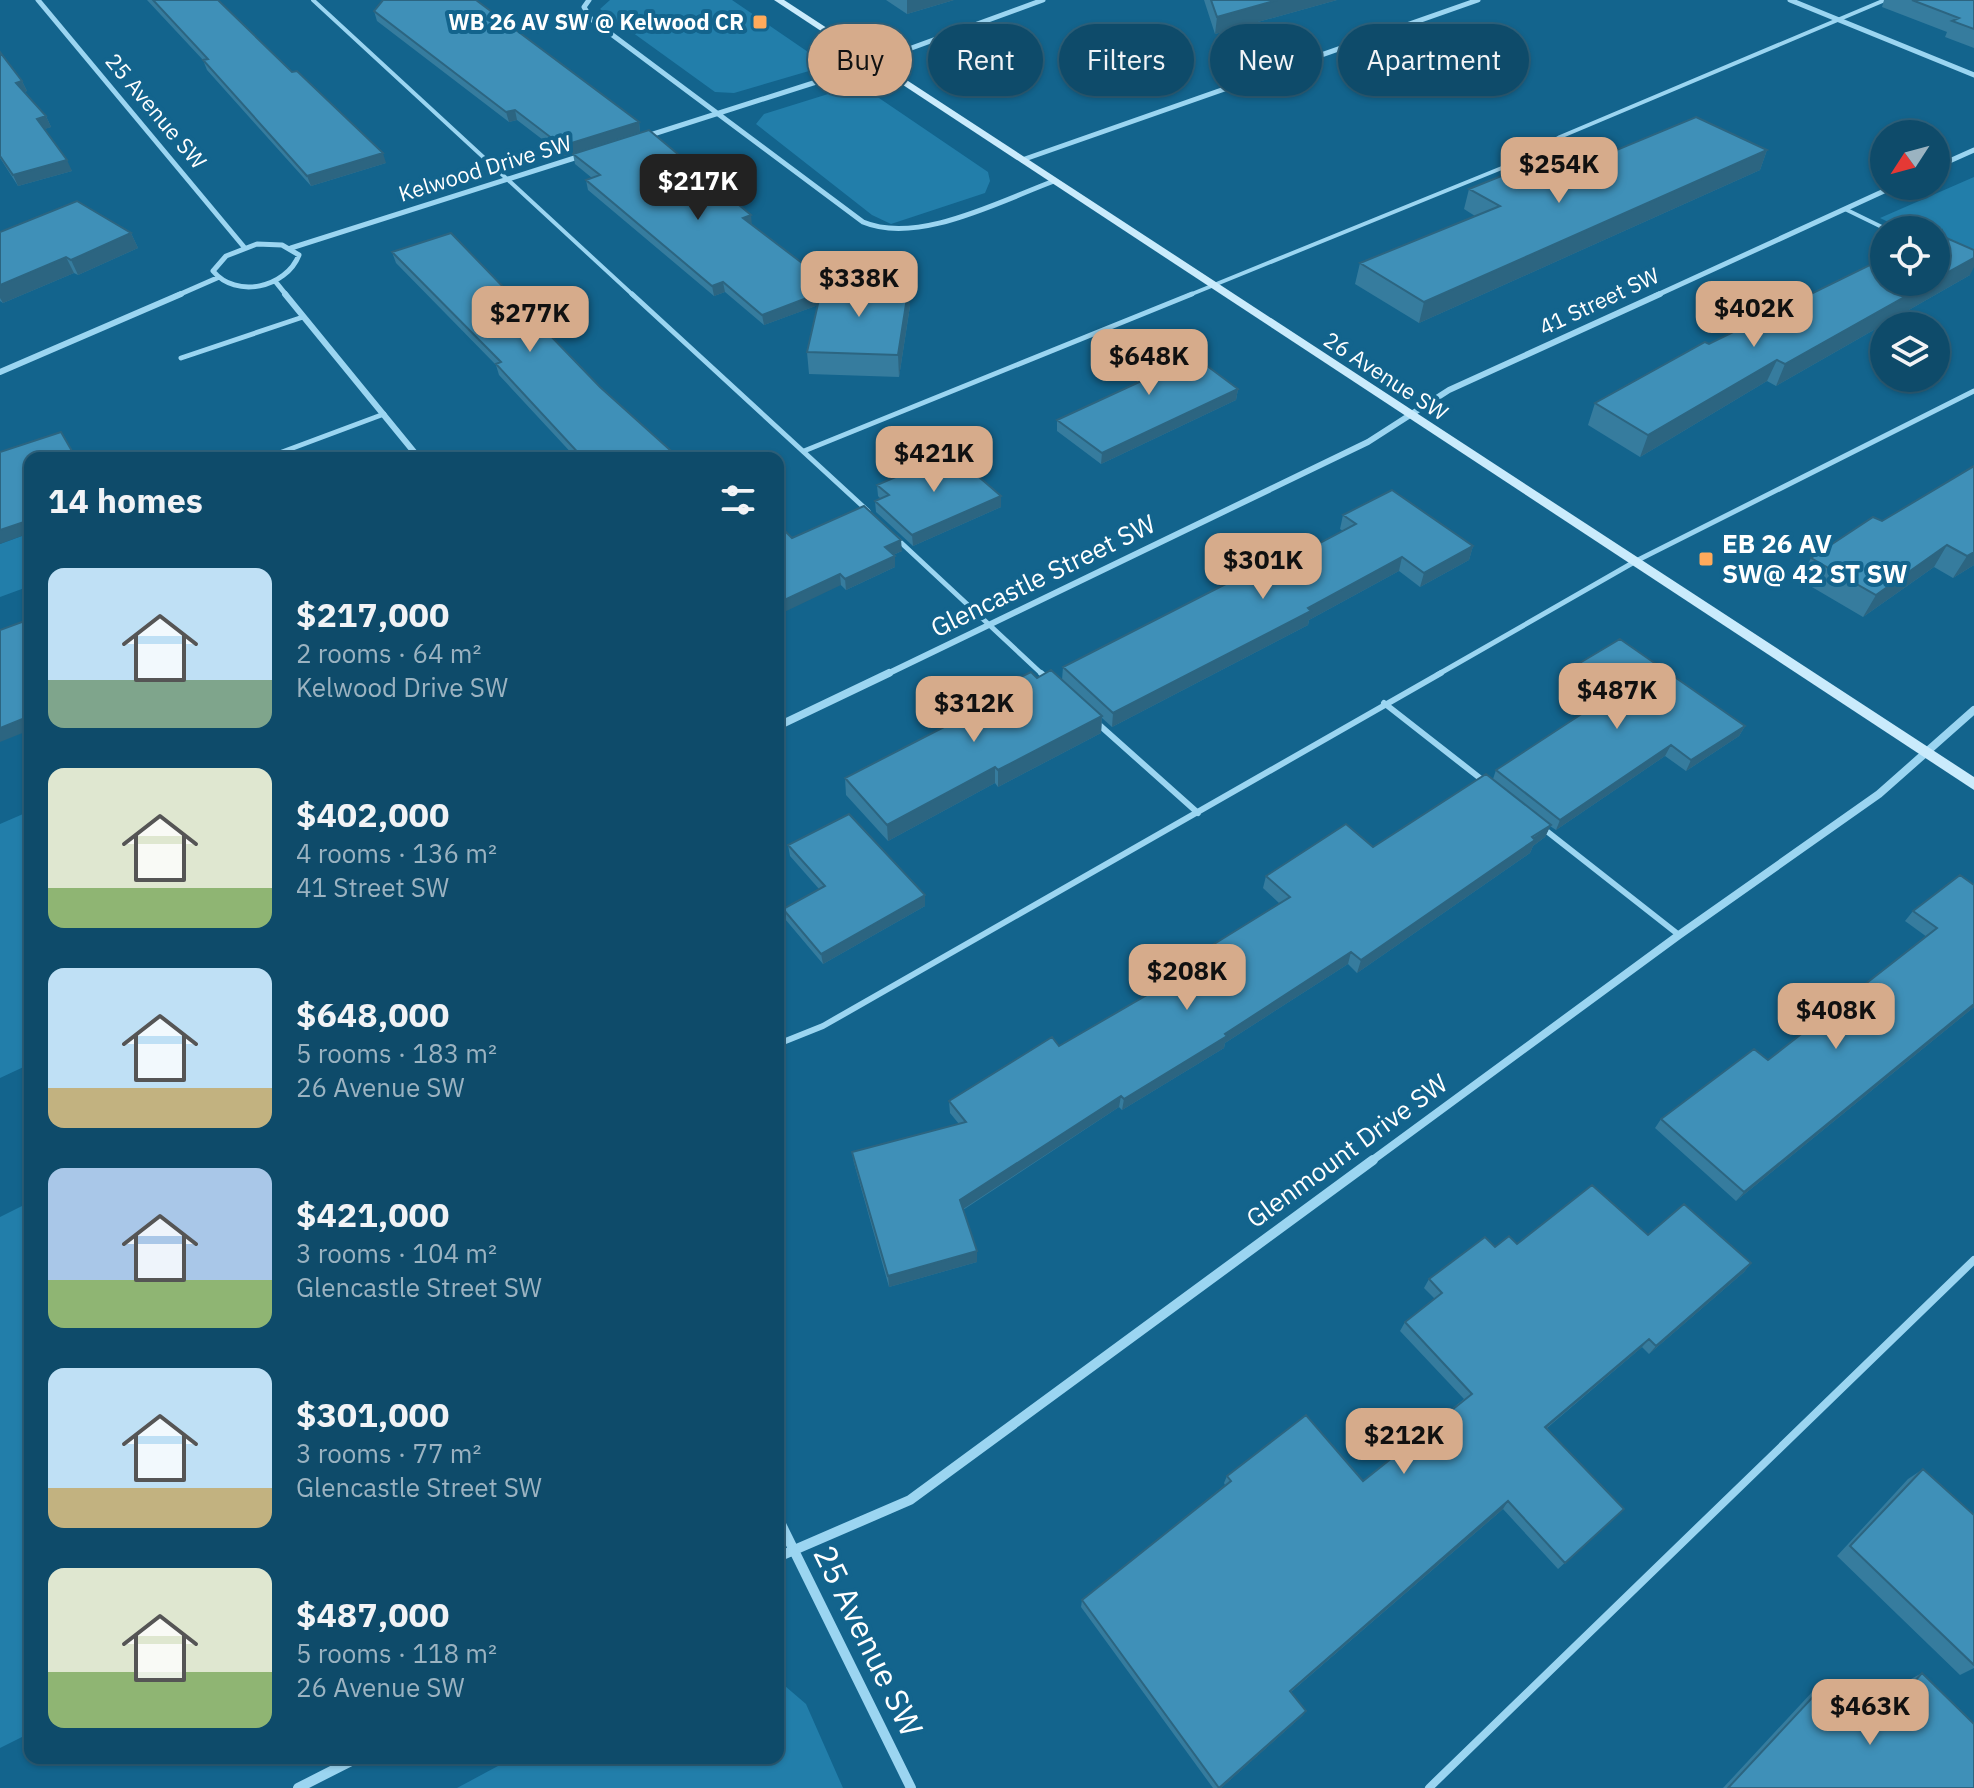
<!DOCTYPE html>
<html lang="en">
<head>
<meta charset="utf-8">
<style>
  :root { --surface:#0e4b6a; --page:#175270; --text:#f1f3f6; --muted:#9bb3c1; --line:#2e637e; --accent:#d6ab8b }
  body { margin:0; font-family:"IBM Plex Sans",sans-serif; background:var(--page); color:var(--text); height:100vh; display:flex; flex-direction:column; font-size:30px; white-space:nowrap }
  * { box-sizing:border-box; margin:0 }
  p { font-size:26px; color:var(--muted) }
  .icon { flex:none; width:44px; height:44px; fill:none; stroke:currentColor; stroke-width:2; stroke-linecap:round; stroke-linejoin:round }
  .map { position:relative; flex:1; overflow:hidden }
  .sheet { position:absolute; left:24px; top:452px; width:760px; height:1312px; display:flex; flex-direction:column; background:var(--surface); border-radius:16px; box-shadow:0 2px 6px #0004,0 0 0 2px var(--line) }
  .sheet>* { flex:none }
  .top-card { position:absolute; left:808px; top:24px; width:760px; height:72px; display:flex; gap:16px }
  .needle { width:52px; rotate:234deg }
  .controls { position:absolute; left:1870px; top:120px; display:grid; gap:16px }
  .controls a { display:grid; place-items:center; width:80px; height:80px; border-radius:50%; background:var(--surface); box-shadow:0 2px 6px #0004,0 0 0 2px var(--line); font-size:40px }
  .price { position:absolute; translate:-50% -68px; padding:0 18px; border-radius:16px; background:var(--accent); color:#111; font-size:26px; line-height:52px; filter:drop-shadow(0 2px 4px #0008) }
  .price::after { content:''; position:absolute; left:50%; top:48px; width:24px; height:18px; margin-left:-12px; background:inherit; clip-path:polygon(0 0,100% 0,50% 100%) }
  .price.on { background:#222; color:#fff }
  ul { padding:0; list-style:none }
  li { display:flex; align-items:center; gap:24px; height:200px; padding:0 24px }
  li span { display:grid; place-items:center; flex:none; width:224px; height:160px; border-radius:16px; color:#555 }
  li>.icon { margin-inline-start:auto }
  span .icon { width:96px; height:96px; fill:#fffc; stroke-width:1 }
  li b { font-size:34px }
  h2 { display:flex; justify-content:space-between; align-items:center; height:96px; padding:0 24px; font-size:34px }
  .pill { padding:0 28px; border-radius:36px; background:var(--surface); box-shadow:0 2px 6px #0004,0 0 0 2px var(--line); font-size:28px; line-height:72px }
  .pill.on { background:var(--accent); color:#111 }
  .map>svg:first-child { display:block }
  .green { fill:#227eaa }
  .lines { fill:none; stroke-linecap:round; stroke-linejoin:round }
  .lane-far3 { stroke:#9bd5f1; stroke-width:4 }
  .lane-far2 { stroke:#9bd5f1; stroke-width:5 }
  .lane-far1 { stroke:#9bd5f1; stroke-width:6 }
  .lane { stroke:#9bd5f1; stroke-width:8 }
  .street-far3 { stroke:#9bd5f1; stroke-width:5 }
  .street-far2 { stroke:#9bd5f1; stroke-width:6 }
  .street-far1 { stroke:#9bd5f1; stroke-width:8 }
  .street { stroke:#9bd5f1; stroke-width:10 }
  .secondary { fill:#caebfc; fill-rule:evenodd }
  .wall { fill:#367c9e }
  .shaded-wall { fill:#2c6581 }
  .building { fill:#3f90b8; stroke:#2c6581; stroke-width:2 }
  .poi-dot { fill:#ffaa5b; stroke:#13648d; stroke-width:3 }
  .labels { text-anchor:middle; stroke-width:8; stroke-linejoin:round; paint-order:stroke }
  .far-poi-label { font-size:22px; font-weight:bold; fill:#fff; stroke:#13648d; text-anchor:end }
  .far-street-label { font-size:22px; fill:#fff; stroke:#13648d }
  .poi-label { font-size:26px; font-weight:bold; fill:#fff; stroke:#13648d; text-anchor:start }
  .street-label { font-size:26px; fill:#fff; stroke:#13648d }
  .near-street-label { font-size:32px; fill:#fff; stroke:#13648d }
</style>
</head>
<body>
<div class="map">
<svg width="1974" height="1788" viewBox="0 0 1974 1788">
  <rect width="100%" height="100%" fill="#13648d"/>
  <path class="green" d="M610,0H732L811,54L815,65L809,71L734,93L715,92L600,9Z
    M841,90L867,93L879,98L988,172L990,181L985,193L891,224L872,215L756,124L764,114Z
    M1974,177V263L1936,245V230H1905L1880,218Z
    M30,533V586L0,597V544Z
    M30,811V1064L0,1078V824Z
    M30,1202V1733L0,1748V1217Z
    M778,1680L806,1704L843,1788H457L513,1758H778Z"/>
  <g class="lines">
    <path class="lane-far3" d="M313,0L634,296
      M1845,209L1888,230
      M1187,296L1519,161L1560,137L1885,0"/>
    <path class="lane-far2" d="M632,294L868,511
      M181,358L303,317
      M804,451L1192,294
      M266,458L384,414
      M896,538L1043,675
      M1437,675L1636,561L1974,391"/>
    <path class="lane-far1" d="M1041,673L1049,680
      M1384,703L1485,782
      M1096,722L1198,813
      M1544,829L1679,935
      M778,1044L823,1026L1441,673"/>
    <path class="lane" d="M1429,1788L1974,1260"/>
    <path class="street-far3" d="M38,0L244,247
      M589,0L584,7L591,19L863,222C918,245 1000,201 1054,181
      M1790,0L1974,75
      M647,136L832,77L1043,0
      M1022,160L1478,0
      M1936,167L1974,150
      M257,244L282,245L299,255C286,288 236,299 213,271L226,256Z
      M291,248L584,155
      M275,281L287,296
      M176,296L217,278
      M1655,296L1895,186"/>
    <path class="street-far2" d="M285,294L419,458
      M0,372L181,294
      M885,675L1368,442L1449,390L1660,294"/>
    <path class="street-far1" d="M778,726L889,673
      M1370,1162L1679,935L1879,794L1974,710"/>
    <path class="street" d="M778,1518L911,1788
      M778,1557L910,1500L1373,1160
      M298,1788L357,1758"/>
    <path class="secondary" d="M774,0H784L1974,777V790Z"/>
  </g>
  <path class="wall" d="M147,0H218L386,163L311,186L207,70L203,60Z
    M886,0H954L907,14Z
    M1204,0H1337L1215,34Z
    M1884,0H1974V48L1945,37L1947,32L1882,7Z
    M374,11L639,122L640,132L564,156L517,120L509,122L377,21Z
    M0,52L22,81L27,91L24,92L46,116L51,127L44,129L72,171L18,186L0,158Z
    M1767,150L1760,170L1419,323L1355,284L1360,263L1475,216L1464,209L1469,189L1600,157Z
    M573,154L752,225L827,282L910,306L899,377L809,374L807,352L818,305L764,325L725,292L714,296L588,190L586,180L592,178L575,164Z
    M0,232L131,233L138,248L78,275L74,273L3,303L0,301Z
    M1944,237L1970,275L1776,386L1767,381L1640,457L1588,425L1595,403L1709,344Z
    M392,252L600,387L679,458H576L499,375L496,365L396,263Z
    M1122,358L1238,389L1236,400L1101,464L1057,431V420L1139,383L1121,369Z
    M1974,466V565L1953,578L1934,567L1863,617L1800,580L1811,558L1882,521Z
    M877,485L1001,507L913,546L876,512L875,501L881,499L878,496Z
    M1343,515L1473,546L1469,560L1420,587L1399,571L1309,620L1308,625L1112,727L1102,718L1101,733L998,787L995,783L888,841L846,795L845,778L945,727L944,715L1037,678L1062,680L1063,667L1263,573L1343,531L1340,529Z
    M792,538L902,551L893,555L895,556V567L846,590Z
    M1568,670L1745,726L1739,736L1686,771L1665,756L1556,830L1550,826L1545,837L1533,846L1530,853L1357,973L1348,964L1225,1043L1224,1048L1122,1110L1119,1107L963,1210L977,1262L889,1287L854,1163L852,1152L959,1124L950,1113L949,1101L1059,1046L1175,979L1177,967L1280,904L1263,888L1266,876L1373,847L1493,779L1496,770L1595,705L1563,681Z
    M788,845L925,906L823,964L785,919L783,909L819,889L790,856Z
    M1974,885V1007L1736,1201L1655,1128L1661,1119L1768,1060L1927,937L1905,921L1913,911Z
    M1648,1235L1751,1263L1744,1272L1649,1354L1642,1347L1547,1428L1617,1516L1558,1569L1503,1509L1291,1692L1306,1711L1302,1716L1221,1788H1213L1081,1607L1082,1600L1225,1485L1224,1483L1227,1476L1363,1481L1464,1399L1400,1331L1405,1322L1435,1299L1424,1288L1429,1279L1495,1247L1517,1244Z
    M1923,1469L1974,1515V1668L1960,1675L1837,1556L1908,1479Z
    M1922,1673L1974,1788H1723L1814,1690L1824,1685L1867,1728L1911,1679Z"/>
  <path class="shaded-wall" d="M907,0H954L907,14Z
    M1277,0H1337L1215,34L1217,17Z
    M22,81L27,91L21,93L16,83Z
    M515,110L517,120L509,122L506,112Z
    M46,116L51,127L42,130L37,119Z
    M639,122L640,132L564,156L562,146Z
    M1767,150L1760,170L1419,323L1424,302Z
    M383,153L386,163L311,186L307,176Z
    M67,160L72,171L18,186L13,175Z
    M751,215L752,226L743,218Z
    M131,233L138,248L78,275L71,260Z
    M66,257L74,273L3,303L0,298V285Z
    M1974,258V267L1970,275L1776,386L1785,364L1931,282H1936V279Z
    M723,282L725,292L714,296L712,286Z
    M909,285L910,306L899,377L898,355Z
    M834,288L835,299L764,325L762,315Z
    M1777,360L1767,381L1640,457L1648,435Z
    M1238,389L1236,400L1101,464L1102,453Z
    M1001,496V507L913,546L912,535Z
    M30,520V533L0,544V530Z
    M901,540L902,551L886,558L885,547Z
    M1947,545L1934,567L1863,617L1876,595Z
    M1473,546L1469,560L1420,587L1424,573Z
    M1974,552V565L1953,578L1967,556Z
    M895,556V567L846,590L845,579Z
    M1402,557L1399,571L1309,620L1308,625L1112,727L1113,713Z
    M840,574L841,585L778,615V603Z
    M30,716V730L0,742V728Z
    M1102,716L1101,733L998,787V770Z
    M1745,726L1739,736L1686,771L1691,760Z
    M1671,745L1665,756L1556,830L1560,820Z
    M995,767V783L888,841L887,825Z
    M1551,825L1545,837L1533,846L1530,853L1357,973L1361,960Z
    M925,895V906L823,964L821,954Z
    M1351,952L1348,964L1225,1043L1224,1048L1122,1110L1124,1099Z
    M1974,1004V1007L1736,1201L1744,1192Z
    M1121,1096L1119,1107L960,1211V1200Z
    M977,1251V1262L889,1287L888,1276Z
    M1751,1263L1744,1272L1649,1354L1656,1346Z
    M1649,1339L1642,1347L1539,1434L1545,1427Z
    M1508,1501L1503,1509L1286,1696L1290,1691Z
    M1306,1711L1302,1716L1221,1788H1219Z"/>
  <path class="building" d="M153,0H218L292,72L297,71L383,153L307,176L203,60L208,59Z
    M383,0H476L639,122L562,146L515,110L506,112L374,11Z
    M1211,0H1277L1217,17Z
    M1912,0H1974V29L1952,21L1959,18Z
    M0,52L22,81L16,83L46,116L37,119L67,160L13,175L0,156Z
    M1696,117L1767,150L1424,302L1360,263L1500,206L1469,189L1576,146L1600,157Z
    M649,130L751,215L743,218L827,282H823L820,293L762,315L723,282L712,286L586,180L600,175L573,154Z
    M77,201L131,233L71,260L66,257L0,285V232Z
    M1942,230L1944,237L1974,250V258L1936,279V233Z
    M451,233L600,387L679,458H583L496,364L501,362L392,252Z
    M1884,258V282H1931L1785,364L1777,360L1648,435L1595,403L1705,342L1709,344Z
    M823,282L909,285L898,355L807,352Z
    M1171,339L1238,389L1102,453L1057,420L1148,378L1122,358Z
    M61,432L76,458H30V520L0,530V452Z
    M951,453L1001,496L912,535L875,501L889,495L877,485Z
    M1974,466V552L1967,556L1947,545L1876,595L1811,558L1873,517L1882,521Z
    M1392,490L1473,546L1424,573L1402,557L1308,608L1311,611L1113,713L1063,667L1257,568L1263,573L1356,524L1343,515Z
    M864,506L901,540L885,547L895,556L845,579L840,574L778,603V524L792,538Z
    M30,619V716L0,728V630Z
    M1620,639L1745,726L1691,760L1671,745L1560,820L1496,770L1606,698L1568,670Z
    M1051,670L1102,716L998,770L995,767L887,825L845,778L952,723L944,715L1031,672L1037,678Z
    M1486,774L1551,825L1532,837L1535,840L1361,960L1351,952L1225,1034L1227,1036L1124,1099L1121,1096L960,1200L977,1251L888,1276L852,1152L966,1122L949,1101L1052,1037L1059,1046L1183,974L1177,967L1290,897L1266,876L1346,824L1373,847Z
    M849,814L925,895L821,954L783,909L825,886L788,845Z
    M1960,875L1974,885V1004L1744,1192L1661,1119L1754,1049L1768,1060L1937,928L1913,911Z
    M1592,1185L1648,1235L1684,1204L1751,1263L1656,1346L1649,1339L1545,1427L1624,1509L1565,1563L1508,1501L1290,1691L1306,1711L1219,1788L1082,1600L1231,1481L1227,1476L1306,1415L1363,1481L1472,1394L1405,1322L1442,1293L1429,1279L1485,1237L1495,1247L1509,1236L1517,1244Z
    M1923,1469L1974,1515V1665L1850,1546Z
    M1922,1673L1974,1724V1788H1728L1824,1685L1870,1732Z"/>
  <g class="poi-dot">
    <rect x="752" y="14" width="16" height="16" rx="4"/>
    <rect x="1698" y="551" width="16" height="16" rx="4"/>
  </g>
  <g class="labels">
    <g class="far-poi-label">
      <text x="744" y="30">WB 26 AV SW @ Kelwood CR</text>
    </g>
    <g class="far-street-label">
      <text transform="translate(156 111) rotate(50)" y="8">25 Avenue SW</text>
      <text transform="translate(485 168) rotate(-17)" y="8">Kelwood Drive SW</text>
      <text transform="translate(1599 301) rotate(-25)" y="8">41 Street SW</text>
      <text transform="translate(1386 376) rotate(33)" y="8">26 Avenue SW</text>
    </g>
    <g class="poi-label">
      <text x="1722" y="553">EB 26 AV<tspan x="1722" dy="30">SW@ 42 ST SW</tspan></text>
    </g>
    <g class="street-label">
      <text transform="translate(1043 576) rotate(-26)" y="9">Glencastle Street SW</text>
      <text transform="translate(1347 1151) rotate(-36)" y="9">Glenmount Drive SW</text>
    </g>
    <g class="near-street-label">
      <text transform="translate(868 1641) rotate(64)" y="11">25 Avenue SW</text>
    </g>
  </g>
</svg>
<div class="controls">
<a><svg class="needle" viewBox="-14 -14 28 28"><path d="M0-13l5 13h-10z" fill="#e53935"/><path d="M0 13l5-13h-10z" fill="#9bb3c1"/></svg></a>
<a><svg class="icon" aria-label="locate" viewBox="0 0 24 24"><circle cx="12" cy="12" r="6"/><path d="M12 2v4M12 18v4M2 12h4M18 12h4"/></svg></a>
<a><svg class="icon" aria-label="layers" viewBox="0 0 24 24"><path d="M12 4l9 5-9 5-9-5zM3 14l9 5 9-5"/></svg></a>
</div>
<b class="price" style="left:1559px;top:205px">$254K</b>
<b class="price on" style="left:698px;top:222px">$217K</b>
<b class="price" style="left:859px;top:319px">$338K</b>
<b class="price" style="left:1754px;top:349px">$402K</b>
<b class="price" style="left:530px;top:354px">$277K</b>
<b class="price" style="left:1149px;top:397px">$648K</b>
<b class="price" style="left:934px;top:494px">$421K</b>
<b class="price" style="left:1263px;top:601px">$301K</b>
<b class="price" style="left:1617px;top:731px">$487K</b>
<b class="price" style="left:974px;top:744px">$312K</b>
<b class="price" style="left:1187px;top:1012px">$208K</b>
<b class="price" style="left:1836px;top:1051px">$408K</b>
<b class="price" style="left:1404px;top:1476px">$212K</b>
<b class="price" style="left:1870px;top:1747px">$463K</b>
<div class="top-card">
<a class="pill on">Buy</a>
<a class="pill">Rent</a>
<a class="pill">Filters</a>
<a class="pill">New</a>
<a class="pill">Apartment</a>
</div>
<section class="sheet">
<h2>14 homes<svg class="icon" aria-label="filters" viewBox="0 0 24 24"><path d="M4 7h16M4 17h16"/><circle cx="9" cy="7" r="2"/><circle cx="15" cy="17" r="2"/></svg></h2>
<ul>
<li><span style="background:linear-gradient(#bfe0f5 70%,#7fa58c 0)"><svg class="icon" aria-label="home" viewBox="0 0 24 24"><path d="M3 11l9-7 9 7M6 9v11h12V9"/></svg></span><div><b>$217,000</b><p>2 rooms · 64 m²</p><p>Kelwood Drive SW</p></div></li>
<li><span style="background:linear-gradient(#dfe7d0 75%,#8fb573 0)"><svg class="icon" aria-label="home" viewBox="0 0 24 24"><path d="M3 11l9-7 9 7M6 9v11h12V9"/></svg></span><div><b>$402,000</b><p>4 rooms · 136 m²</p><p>41 Street SW</p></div></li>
<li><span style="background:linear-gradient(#bfe0f5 75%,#c2b280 0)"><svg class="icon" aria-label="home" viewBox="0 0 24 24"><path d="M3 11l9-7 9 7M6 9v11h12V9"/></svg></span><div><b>$648,000</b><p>5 rooms · 183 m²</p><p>26 Avenue SW</p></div></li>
<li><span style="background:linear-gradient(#a9c7e8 70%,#8fb573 0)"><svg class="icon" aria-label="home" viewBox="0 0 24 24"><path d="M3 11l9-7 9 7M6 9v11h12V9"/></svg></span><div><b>$421,000</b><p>3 rooms · 104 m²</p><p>Glencastle Street SW</p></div></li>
<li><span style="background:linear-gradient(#bfe0f5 75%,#c2b280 0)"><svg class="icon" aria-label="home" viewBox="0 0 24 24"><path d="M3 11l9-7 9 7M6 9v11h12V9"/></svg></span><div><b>$301,000</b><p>3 rooms · 77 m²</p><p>Glencastle Street SW</p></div></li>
<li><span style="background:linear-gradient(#dfe7d0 65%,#8fb573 0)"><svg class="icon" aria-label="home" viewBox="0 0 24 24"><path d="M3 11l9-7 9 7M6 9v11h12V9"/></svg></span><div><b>$487,000</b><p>5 rooms · 118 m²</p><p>26 Avenue SW</p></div></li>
</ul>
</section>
</div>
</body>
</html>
